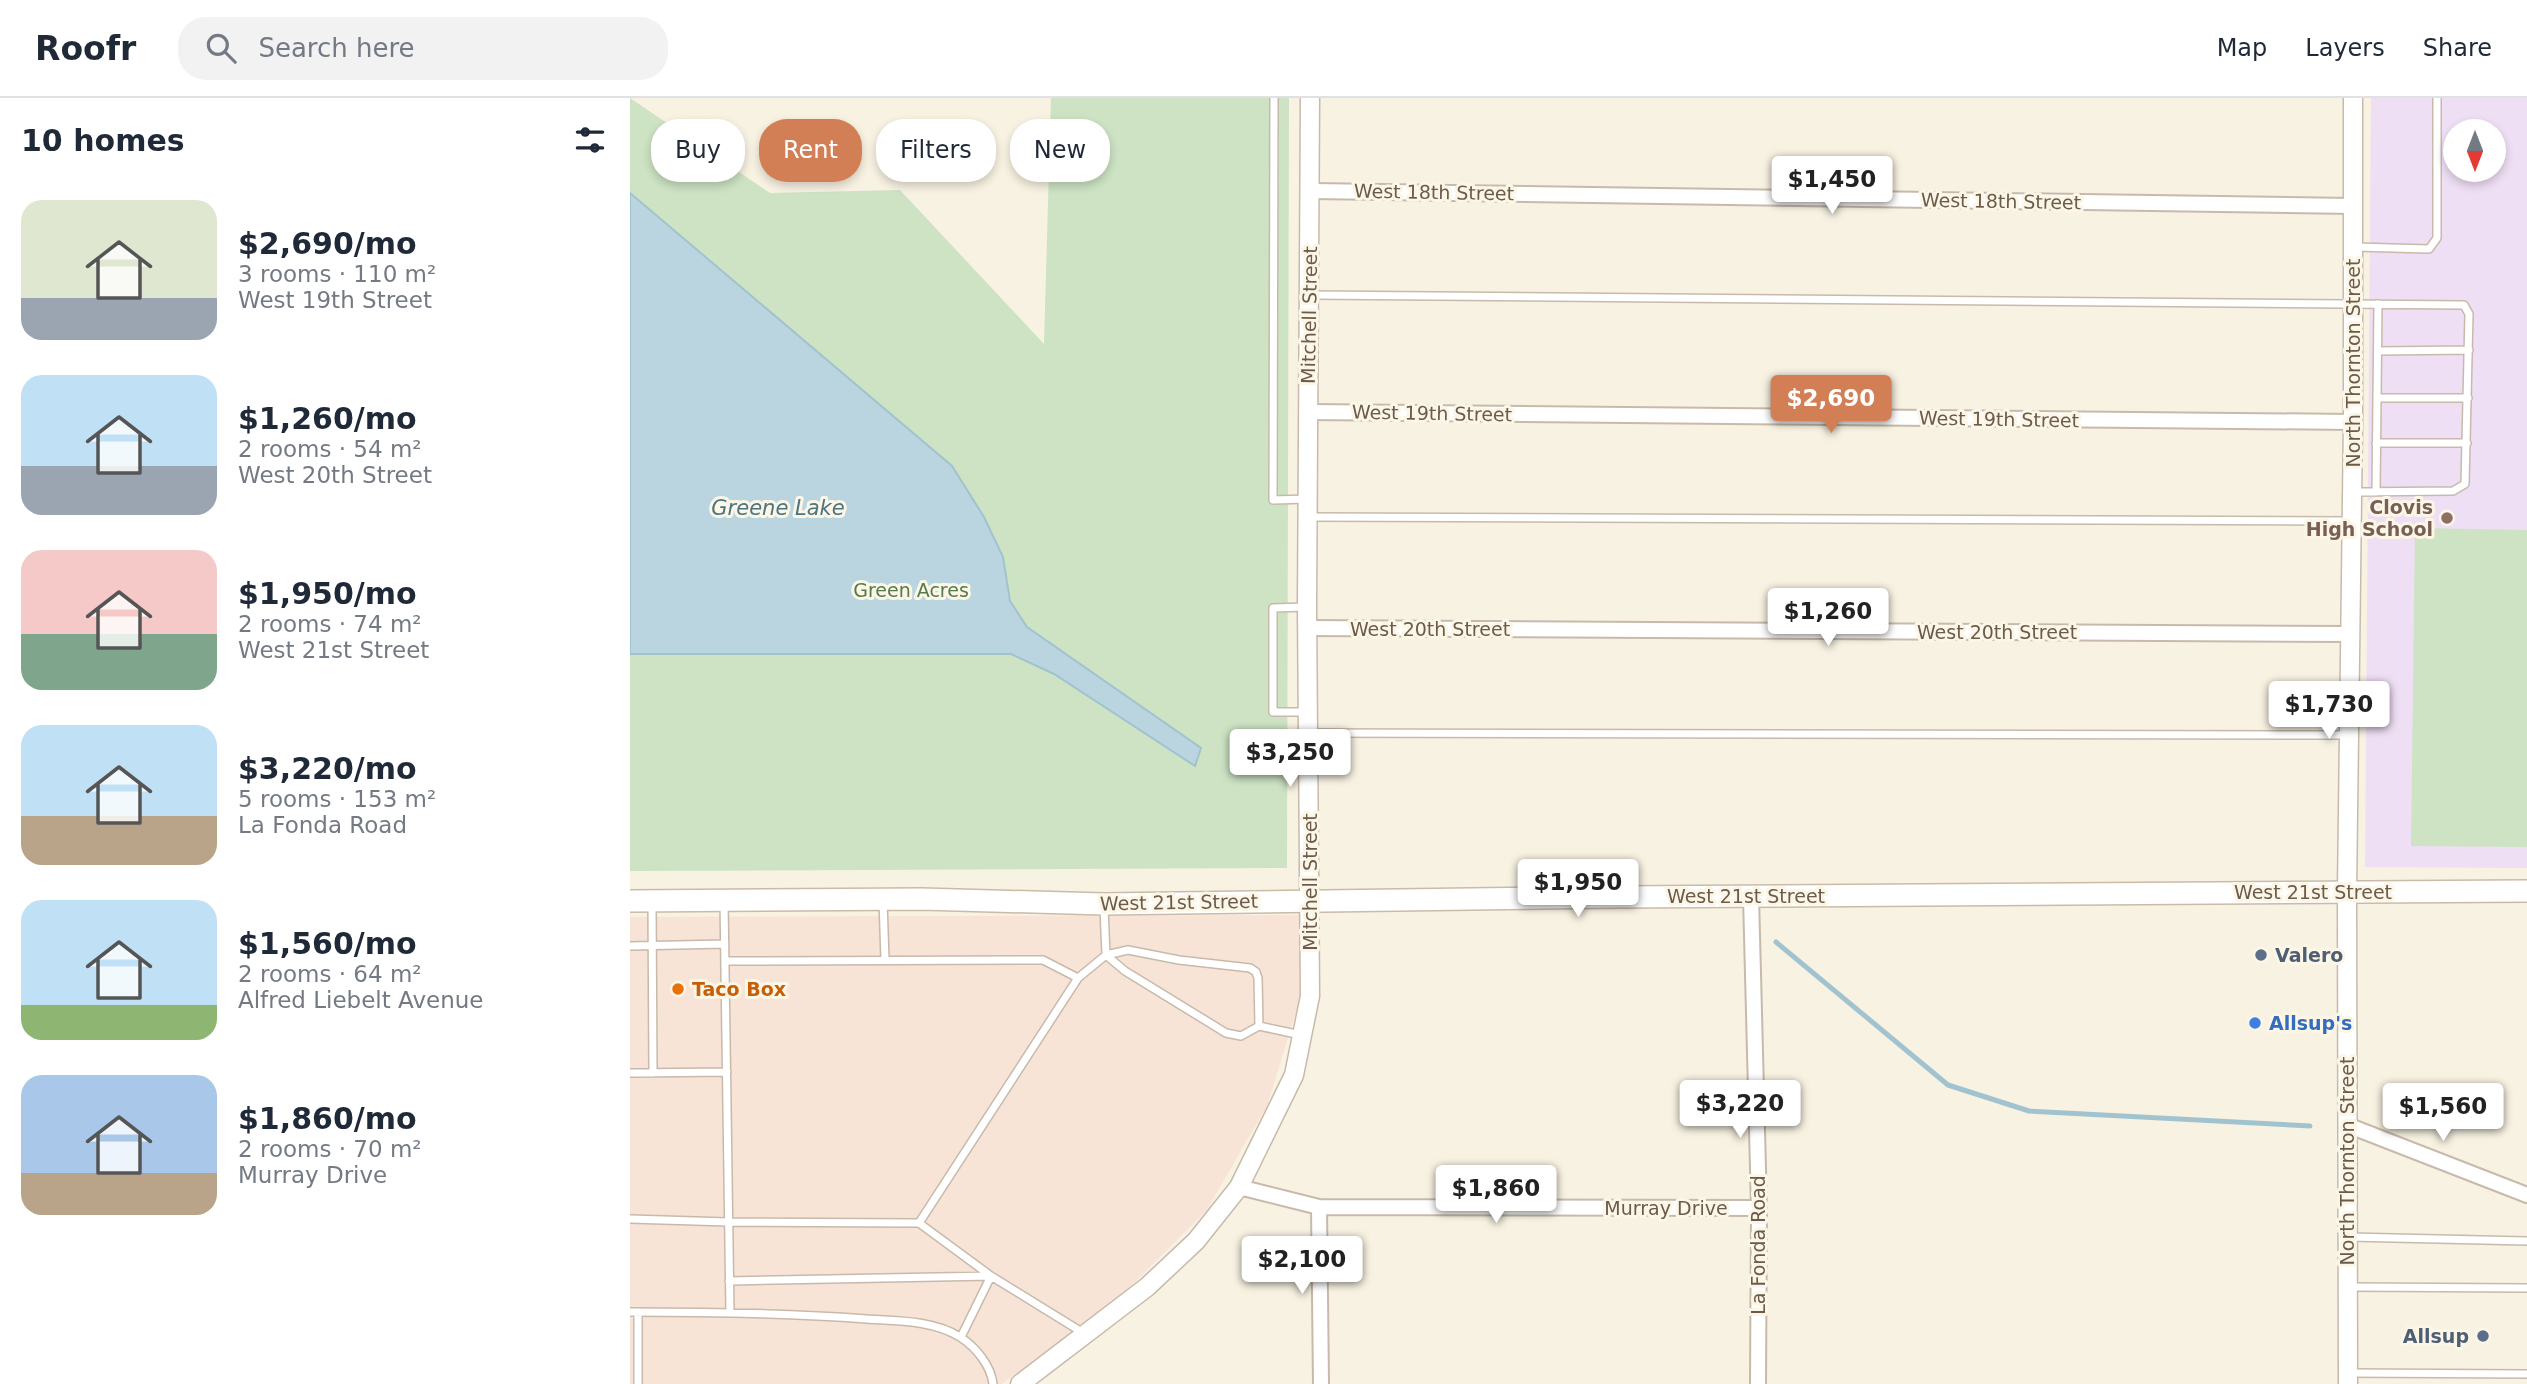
<!DOCTYPE html>
<html lang="en">
<head>
<meta charset="utf-8">
<style>
  :root { --surface:#fff; --page:#f2f2f3; --text:#1f2937; --muted:#747a83; --line:#e0e1e3; --accent:#d37f56 }
  body { margin:0; font-family:"DejaVu Sans",sans-serif; background:var(--page); color:var(--text); height:100vh; display:flex; flex-direction:column; font-size:26px; white-space:nowrap }
  * { box-sizing:border-box; margin:0 }
  p { font-size:23px; color:var(--muted) }
  .icon { flex:none; width:38px; height:38px; fill:none; stroke:currentColor; stroke-width:2; stroke-linecap:round; stroke-linejoin:round }
  .map { position:relative; flex:1; overflow:hidden }
  .panel { display:flex; flex-direction:column; background:var(--surface); width:630px }
  .panel>* { flex:none }
  .hud { position:absolute; left:21px; top:21px; width:665px; height:63px; display:flex; gap:14px }
  .needle { width:46px; rotate:180deg }
  .buttons { position:absolute; left:1813px; top:21px; display:grid; gap:14px }
  .buttons a { display:grid; place-items:center; width:63px; height:63px; border-radius:50%; background:var(--surface); box-shadow:0 4px 10px #0003; font-size:35px }
  .price { position:absolute; translate:-50% -60px; padding:0 16px; border-radius:7px; background:#fff; color:#222; font-size:23px; line-height:46px; filter:drop-shadow(0 2px 4px #0008) }
  .price::after { content:''; position:absolute; left:50%; top:42px; width:21px; height:16px; margin-left:-10px; background:inherit; clip-path:polygon(0 0,100% 0,50% 100%) }
  .price.active { background:var(--accent); color:#fff }
  ul { padding:0; list-style:none }
  li { display:flex; align-items:center; gap:21px; height:175px; padding:0 21px }
  li span { display:grid; place-items:center; flex:none; width:196px; height:140px; border-radius:21px; color:#555 }
  li>.icon { margin-inline-start:auto }
  span .icon { width:84px; height:84px; fill:#fffc; stroke-width:1 }
  li b { font-size:30px }
  h2 { display:flex; justify-content:space-between; align-items:center; height:84px; padding:0 21px; font-size:30px }
  .chip { padding:0 24px; border-radius:28px; background:var(--surface); box-shadow:0 4px 10px #0003; font-size:24px; line-height:63px }
  .chip.active { background:var(--accent); color:#fff }
  header { display:flex; align-items:center; gap:42px; box-sizing:border-box; height:98px; padding:0 35px; background:var(--surface); border-bottom:2px solid var(--line) }
  header strong { font-size:33px }
  nav { display:flex; gap:38px; margin-inline-start:auto; font-size:24px }
  .search { width:490px; height:63px; background:var(--page); display:flex; align-items:center; gap:18px; box-sizing:border-box; padding:0 24px; border-radius:28px; color:var(--muted); font-size:26px }
  main { display:flex; flex:1; min-height:0 }
  .map>svg:first-child { display:block }
  .commercial { fill:#f7e4d7 }
  .education { fill:#efdff4; fill-rule:evenodd }
  .green { fill:#cde3c3 }
  .water { fill:#bad5df; stroke:#a1c3cf; stroke-width:2 }
  .lines { fill:none; stroke-linecap:round; stroke-linejoin:round }
  .stream { stroke:#a1c3cf; stroke-width:5 }
  .service-casing { stroke:#c7baab; stroke-width:10 }
  .minor-casing { stroke:#c7baab; stroke-width:18 }
  .tertiary-casing { stroke:#c7baab; stroke-width:21 }
  .secondary-casing { stroke:#cabba9; stroke-width:24 }
  .service { stroke:#fff; stroke-width:7 }
  .minor { stroke:#fff; stroke-width:14 }
  .tertiary { stroke:#fff; stroke-width:18 }
  .secondary { stroke:#fff; stroke-width:21 }
  .education-dot { fill:#8d6e63; stroke:#fcf6e7; stroke-width:2.5 }
  .service-dot { fill:#5c6f8a; stroke:#fcf6e7; stroke-width:2.5 }
  .food-dot { fill:#e8710a; stroke:#fcf6e7; stroke-width:2.5 }
  .shop-dot { fill:#3f7fe0; stroke:#fcf6e7; stroke-width:2.5 }
  .labels { text-anchor:middle; stroke-width:6; stroke-linejoin:round; paint-order:stroke }
  .street-label { font-size:19px; fill:#6c5b4c; stroke:#fcf6e7 }
  .education-label { font-size:19px; font-weight:bold; fill:#785e54; stroke:#fcf6e7; text-anchor:end }
  .park-label { font-size:19px; fill:#557b4c; stroke:#fcf6e7 }
  .service-label { font-size:19px; font-weight:bold; fill:#4e5e75; stroke:#fcf6e7; text-anchor:start }
  .food-label { font-size:19px; font-weight:bold; fill:#c56008; stroke:#fcf6e7; text-anchor:start }
  .shop-label { font-size:19px; font-weight:bold; fill:#366cbe; stroke:#fcf6e7; text-anchor:start }
  .water-label { font-size:21px; font-style:italic; fill:#4c7583; stroke:#fcf6e7 }
</style>
</head>
<body>
<header>
<strong>Roofr</strong>
<div class="search"><svg class="icon" aria-label="search" viewBox="0 0 24 24"><circle cx="10" cy="10" r="6"/><path d="M15 15l6 6"/></svg>Search here</div>
<nav><a>Map</a><a>Layers</a><a>Share</a></nav>
</header>
<main>
<section class="panel">
<h2>10 homes<svg class="icon" aria-label="filters" viewBox="0 0 24 24"><path d="M4 7h16M4 17h16"/><circle cx="9" cy="7" r="2"/><circle cx="15" cy="17" r="2"/></svg></h2>
<ul>
<li><span style="background:linear-gradient(#dfe7d0 70%,#9aa5b1 0)"><svg class="icon" aria-label="home" viewBox="0 0 24 24"><path d="M3 11l9-7 9 7M6 9v11h12V9"/></svg></span><div><b>$2,690/mo</b><p>3 rooms · 110 m²</p><p>West 19th Street</p></div></li>
<li><span style="background:linear-gradient(#bfe0f5 65%,#9aa5b1 0)"><svg class="icon" aria-label="home" viewBox="0 0 24 24"><path d="M3 11l9-7 9 7M6 9v11h12V9"/></svg></span><div><b>$1,260/mo</b><p>2 rooms · 54 m²</p><p>West 20th Street</p></div></li>
<li><span style="background:linear-gradient(#f6c9c9 60%,#7fa58c 0)"><svg class="icon" aria-label="home" viewBox="0 0 24 24"><path d="M3 11l9-7 9 7M6 9v11h12V9"/></svg></span><div><b>$1,950/mo</b><p>2 rooms · 74 m²</p><p>West 21st Street</p></div></li>
<li><span style="background:linear-gradient(#bfe0f5 65%,#b9a48a 0)"><svg class="icon" aria-label="home" viewBox="0 0 24 24"><path d="M3 11l9-7 9 7M6 9v11h12V9"/></svg></span><div><b>$3,220/mo</b><p>5 rooms · 153 m²</p><p>La Fonda Road</p></div></li>
<li><span style="background:linear-gradient(#bfe0f5 75%,#8fb573 0)"><svg class="icon" aria-label="home" viewBox="0 0 24 24"><path d="M3 11l9-7 9 7M6 9v11h12V9"/></svg></span><div><b>$1,560/mo</b><p>2 rooms · 64 m²</p><p>Alfred Liebelt Avenue</p></div></li>
<li><span style="background:linear-gradient(#a9c7e8 70%,#b9a48a 0)"><svg class="icon" aria-label="home" viewBox="0 0 24 24"><path d="M3 11l9-7 9 7M6 9v11h12V9"/></svg></span><div><b>$1,860/mo</b><p>2 rooms · 70 m²</p><p>Murray Drive</p></div></li>
</ul>
</section>
<div class="map">
<svg width="1897" height="1286" viewBox="0 0 1897 1286">
  <rect width="100%" height="100%" fill="#f8f2e2"/>
  <path class="commercial" d="M671,817L670,901L637,1008L576,1113L494,1195L372,1286H0V819Z"/>
  <path class="education" d="M1741,0H1897V770L1735,769ZM1825,33H1864V72H1825Z"/>
  <path class="green" d="M0,0L140,95L270,92L414,246L421,0H659L657,770L0,773Z
    M1785,430L1897,432V749L1781,748Z"/>
  <path class="water" d="M0,95L322,368L354,419L373,459L380,503L397,529L571,650L565,668L424,576L381,556H0Z"/>
  <g class="lines">
    <path class="stream" d="M1146,844L1318,987L1399,1013L1680,1028"/>
    <g class="service-casing">
      <path id="service" d="M644,0L643,402L678,401
        M1725,149L1799,151L1807,140V0
        M681,197L1834,207L1839,216L1835,386L1823,393L1722,394
        M1748,253L1839,252
        M1747,300H1838
        M1746,345H1837
        M1746,394L1748,206
        M679,419L1721,423
        M676,509L643,510V614H678
        M680,635L1718,637
        M253,802L255,862
        M94,803L100,1215
        M22,804L23,975
        M0,848L95,846
        M95,863L413,862L448,880
        M629,928L671,937
        M0,975L97,974
        M0,1121L98,1124L289,1125L361,1178L455,1236
        M289,1125L448,880L476,857L498,852L549,862L620,870L626,874L628,880L629,928L611,938L596,935L495,873L476,857L474,810
        M1719,1139L1897,1143
        M99,1183L361,1178L331,1239
        M1718,1189L1897,1190
        M0,1214C79,1214 158,1215 236,1221C267,1223 303,1222 330,1239C346,1249 361,1268 363,1286
        M8,1214V1286
        M1719,1275L1897,1276"/>
    </g>
    <g class="minor-casing">
      <path id="minor" d="M681,93L1724,108
        M678,314L1723,324
        M677,530L1720,536
        M1121,798L1129,1110L1128,1286
        M1717,1027L1897,1097
        M609,1089L689,1109L1129,1110
        M689,1109L691,1286"/>
    </g>
    <g class="tertiary-casing">
      <path id="tertiary" d="M390,1286L517,1189L566,1143L609,1089L664,977L680,898L677,509L680,0
        M1718,1286L1717,793L1723,324V0"/>
    </g>
    <g class="secondary-casing">
      <path id="secondary" d="M0,803L292,801L474,806L987,799L1897,793"/>
    </g>
    <use href="#service" class="service"/>
    <use href="#minor" class="minor"/>
    <use href="#tertiary" class="tertiary"/>
    <use href="#secondary" class="secondary"/>
  </g>
  <circle class="education-dot" cx="1817" cy="420" r="7"/>
  <g class="service-dot">
    <circle cx="1631" cy="857" r="7"/>
    <circle cx="1853" cy="1238" r="7"/>
  </g>
  <circle class="food-dot" cx="48" cy="891" r="7"/>
  <circle class="shop-dot" cx="1625" cy="925" r="7"/>
  <g class="labels">
    <g class="street-label">
      <text transform="translate(804 94) rotate(1)" y="7">West 18th Street</text>
      <text transform="translate(1371 103) rotate(1)" y="7">West 18th Street</text>
      <text transform="translate(679 217) rotate(-89)" y="7">Mitchell Street</text>
      <text transform="translate(1723 265) rotate(-90)" y="7">North Thornton Street</text>
      <text transform="translate(802 315) rotate(1)" y="7">West 19th Street</text>
      <text transform="translate(1369 321) rotate(1)" y="7">West 19th Street</text>
      <text x="800" y="538">West 20th Street</text>
      <text x="1367" y="541">West 20th Street</text>
      <text transform="translate(680 784) rotate(-90)" y="7">Mitchell Street</text>
      <text x="1683" y="801">West 21st Street</text>
      <text x="1116" y="805">West 21st Street</text>
      <text transform="translate(549 804) rotate(-1)" y="7">West 21st Street</text>
      <text transform="translate(1717 1063) rotate(-90)" y="7">North Thornton Street</text>
      <text x="1036" y="1117">Murray Drive</text>
      <text transform="translate(1128 1147) rotate(-90)" y="7">La Fonda Road</text>
    </g>
    <g class="education-label">
      <text x="1803" y="416">Clovis<tspan x="1803" dy="22">High School</tspan></text>
    </g>
    <g class="park-label">
      <text x="281" y="499">Green Acres</text>
    </g>
    <g class="service-label">
      <text x="1645" y="864">Valero</text>
      <text x="1839" y="1245" text-anchor="end">Allsup</text>
    </g>
    <g class="food-label">
      <text x="62" y="898">Taco Box</text>
    </g>
    <g class="shop-label">
      <text x="1639" y="932">Allsup's</text>
    </g>
    <g class="water-label">
      <text x="148" y="417">Greene Lake</text>
    </g>
  </g>
</svg>
<div class="buttons">
<a><svg class="needle" viewBox="-14 -14 28 28"><path d="M0-13l5 13h-10z" fill="#e53935"/><path d="M0 13l5-13h-10z" fill="#747a83"/></svg></a>
</div>
<b class="price" style="left:1202px;top:118px">$1,450</b>
<b class="price active" style="left:1201px;top:337px">$2,690</b>
<b class="price" style="left:1198px;top:550px">$1,260</b>
<b class="price" style="left:1699px;top:643px">$1,730</b>
<b class="price" style="left:660px;top:691px">$3,250</b>
<b class="price" style="left:948px;top:821px">$1,950</b>
<b class="price" style="left:1110px;top:1042px">$3,220</b>
<b class="price" style="left:1813px;top:1045px">$1,560</b>
<b class="price" style="left:866px;top:1127px">$1,860</b>
<b class="price" style="left:672px;top:1198px">$2,100</b>
<div class="hud">
<a class="chip">Buy</a>
<a class="chip active">Rent</a>
<a class="chip">Filters</a>
<a class="chip">New</a>
</div>
</div>
</main>
</body>
</html>
